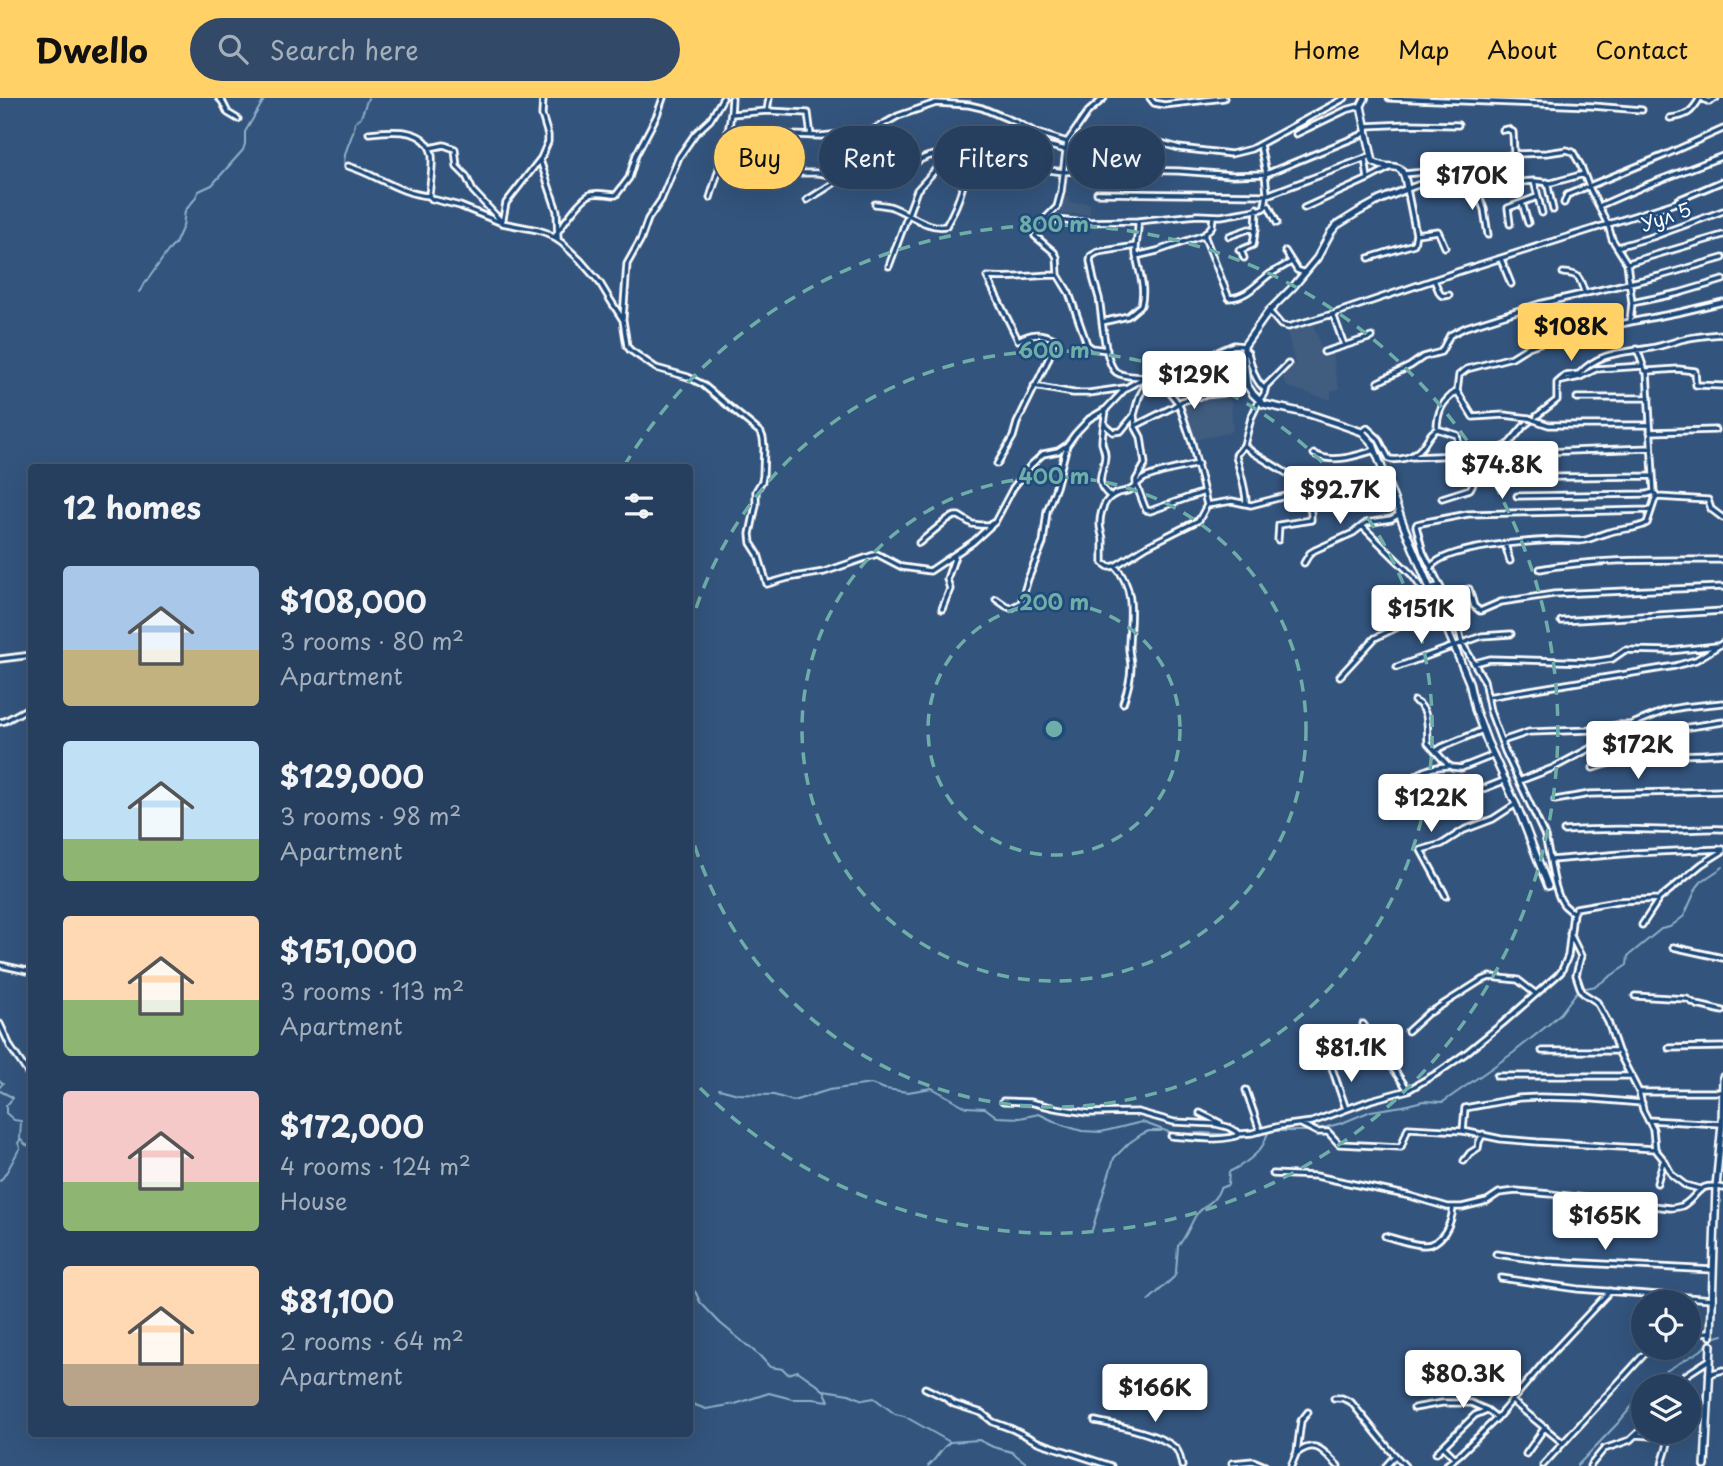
<!DOCTYPE html>
<html lang="en">
<head>
<meta charset="utf-8">
<style>
  :root { --surface:#263f5e; --page:#324a67; --text:#f1f3f6; --muted:#a4afbc; --line:#425873; --accent:#ffd166 }
  body { margin:0; font-family:"Playpen Sans",sans-serif; background:var(--page); color:var(--text); height:100vh; display:flex; flex-direction:column; font-size:26px; white-space:nowrap }
  * { box-sizing:border-box; margin:0 }
  p { font-size:23px; color:var(--muted) }
  .icon { flex:none; width:38px; height:38px; fill:none; stroke:currentColor; stroke-width:2; stroke-linecap:round; stroke-linejoin:round }
  .map { position:relative; flex:1; overflow:hidden }
  .panel { position:absolute; left:28px; top:366px; width:665px; height:973px; display:flex; flex-direction:column; background:var(--surface); border-radius:7px; box-shadow:0 7px 28px #0002,0 0 0 2px var(--line) }
  .panel>* { flex:none }
  .top-card { position:absolute; left:714px; top:28px; width:665px; height:63px; display:flex; gap:14px }
  .fabs { position:absolute; left:1631px; top:1192px; display:grid; gap:14px }
  .fabs a { display:grid; place-items:center; width:70px; height:70px; border-radius:50%; background:var(--surface); box-shadow:0 7px 28px #0002,0 0 0 2px var(--line); font-size:35px }
  .price { position:absolute; translate:-50% -60px; padding:0 16px; border-radius:7px; background:#fff; color:#222; font-size:23px; line-height:46px; filter:drop-shadow(0 2px 4px #0008) }
  .price::after { content:''; position:absolute; left:50%; top:42px; width:21px; height:16px; margin-left:-10px; background:inherit; clip-path:polygon(0 0,100% 0,50% 100%) }
  .price.on { background:var(--accent); color:#111 }
  ul { padding:0; list-style:none }
  li { display:flex; align-items:center; gap:21px; height:175px; padding:0 35px }
  li span { display:grid; place-items:center; flex:none; width:196px; height:140px; border-radius:7px; color:#555 }
  li>.icon { margin-inline-start:auto }
  span .icon { width:84px; height:84px; fill:#fffc; stroke-width:1 }
  li b { font-size:30px }
  h2 { display:flex; justify-content:space-between; align-items:center; height:84px; padding:0 35px; font-size:30px }
  .chip { padding:0 24px; border-radius:32px; background:var(--surface); box-shadow:0 7px 28px #0002,0 0 0 2px var(--line); font-size:24px; line-height:63px }
  .chip.on { background:var(--accent); color:#111 }
  header { display:flex; align-items:center; gap:42px; box-sizing:border-box; height:98px; padding:0 35px; background:var(--accent); color:#111 }
  header strong { font-size:33px }
  nav { display:flex; gap:38px; margin-inline-start:auto; font-size:24px }
  .search { width:490px; height:63px; background:var(--page); display:flex; align-items:center; gap:18px; box-sizing:border-box; padding:0 24px; border-radius:38px; color:var(--muted); font-size:26px }
  .map>svg:first-child { display:block }
  .built { fill:#415c7f }
  .lines { fill:none; stroke-linecap:round; stroke-linejoin:round }
  .stream { stroke:#90b0c8; stroke-width:2 }
  .minor-casing { stroke:#fff; stroke-width:9 }
  .tertiary-casing { stroke:#fff; stroke-width:10 }
  .secondary-casing { stroke:#fff; stroke-width:10 }
  .minor { stroke:#1f4a7a; stroke-width:3.5 }
  .tertiary { stroke:#1f4a7a; stroke-width:5 }
  .secondary { stroke:#1f4a7a; stroke-width:5 }
  .minor-bridge-casing { stroke:#fff; stroke-width:9; stroke-linecap:butt }
  .minor-bridge { stroke:#1f4a7a; stroke-width:3.5 }
  .ring { fill:none; stroke:#6fada8; stroke-width:3.5; stroke-dasharray:12 9 }
  .labels { text-anchor:middle; stroke-width:5; stroke-linejoin:round; paint-order:stroke }
  .street-label { font-size:19px; fill:#fff; stroke:#1f4a7a }
  .centre { fill:#6fada8; stroke:#1f4a7a; stroke-width:3.5 }
  .ring-label { font-size:21px; text-anchor:middle; font-weight:bold; fill:#6fada8; stroke:#1f4a7a; stroke-width:5; stroke-linejoin:round; paint-order:stroke }
</style>
</head>
<body>
<header>
<strong>Dwello</strong>
<div class="search"><svg class="icon" aria-label="search" viewBox="0 0 24 24"><circle cx="10" cy="10" r="6"/><path d="M15 15l6 6"/></svg>Search here</div>
<nav><a>Home</a><a>Map</a><a>About</a><a>Contact</a></nav>
</header>
<div class="map">
<svg width="1723" height="1368" viewBox="0 0 1723 1368">
  <rect width="100%" height="100%" fill="#33547d"/>
  <filter id="ink" filterUnits="userSpaceOnUse"><feTurbulence type="fractalNoise" baseFrequency=".0143" numOctaves="2"/><feDisplacementMap in="SourceGraphic" scale="14" xChannelSelector="R" yChannelSelector="G"/><feConvolveMatrix kernelMatrix="1 2 1 2 8 2 1 2 1" color-interpolation-filters="sRGB"/></filter>
  <g filter="url(#ink)">
    <path class="built" d="M1061,99H1070V105H1090V116H1061Z
      M1313,225L1323,256H1332L1335,267L1334,268L1339,291L1331,293V302L1287,289L1281,276L1283,272L1295,266L1287,234Z
      M1230,295L1233,328L1232,332L1229,335L1194,342L1190,327H1187L1182,309L1185,306Z"/>
    <g class="lines">
      <path class="stream" d="M345,71C341,53 354,41 355,24L361,19L368,0
        M139,194L168,153L175,146L183,128L185,113L194,102L199,93L212,87L243,52L245,46V34L265,0
        M0,983L3,985L0,989
        M719,991L738,996L774,997L793,1003L829,992L871,986L885,991L908,994L932,990L966,1009L985,1010L997,1019L1020,1020L1039,1016L1062,1027L1082,1033L1101,1034L1142,1024L1174,1036L1203,1035L1234,1037
        M0,993L12,999L13,1000L6,1008V1015L14,1022L21,1023L20,1041L26,1047L32,1048
        M1316,1032L1342,1025L1371,1013L1403,1008L1423,1003L1443,1004L1513,955L1548,927L1561,915L1576,895L1586,890L1596,888L1627,867L1628,858L1661,831L1670,829L1684,818L1697,789L1702,783L1723,769
        M1239,1037H1259L1270,1033H1310
        M0,1083C9,1073 13,1061 20,1050L18,1045L20,1042
        M1092,1132L1114,1060L1129,1045L1142,1036L1149,1033H1161
        M690,1188L696,1195L700,1204L720,1225L760,1258L770,1269L783,1271L788,1276L798,1273C807,1280 815,1284 823,1292
        M1148,1203L1174,1179L1176,1174L1178,1148C1185,1141 1190,1127 1196,1117C1204,1107 1216,1104 1220,1090L1228,1087L1229,1074C1241,1068 1256,1058 1263,1047C1265,1043 1266,1039 1268,1035
        M1650,1288L1666,1273L1700,1253L1716,1239L1723,1237
        M690,1305L706,1311L735,1306L769,1295L792,1301H813L829,1303L824,1292L849,1296L863,1302L874,1300L895,1316L904,1318L950,1344L979,1342L993,1349L1012,1354L1030,1368
        M928,1368C937,1361 940,1351 949,1345
        M1577,1368L1618,1325L1643,1295"/>
      <g class="minor-casing">
        <path id="minor" d="M219,0L222,3L228,15L238,21
          M1104,0L1088,14L1067,44L1061,94L1057,109L1046,120L1035,138L1054,154L1057,159L1058,177L1069,195L1087,246L1092,250L1107,252
          M1150,0L1154,5L1164,7L1224,0
          M1389,0L1592,8L1642,12
          M1702,0L1709,4L1716,0
          M767,13L769,0
          M732,16L767,13L808,15L811,38
          M1670,20C1687,18 1692,14 1700,0
          M1366,28L1408,26L1458,27
          M1503,32L1508,31L1513,34L1514,56
          M369,35C390,33 428,28 432,58C433,70 430,85 429,98L432,101L460,108L502,125L538,132L547,135L562,145L580,162L600,185L609,200L623,222L627,248L630,252L656,270L688,279L702,286L761,335L763,340L764,349L763,378L762,383L756,393V407L750,436L751,445L758,456L767,486L788,480L824,474L877,456L902,469L930,473L973,444L995,424
          M728,35L821,38L871,33L898,18L936,5L969,7L982,10L1018,25L1035,34L1067,44
          M1296,36L1346,12L1361,8
          M1260,47L1266,75
          M430,50L444,47L455,51L457,69L466,78L473,93L501,123
          M540,62L557,113L558,142
          M348,68C375,76 400,96 429,98
          M719,70L747,76L764,75H818L843,79
          M909,70C922,58 934,55 952,57
          M1446,73L1464,83
          M988,79L998,69H1025L1064,74L1083,72H1124L1179,73L1232,77L1266,76L1361,37L1366,34
          M1368,81L1391,69
          M1534,83L1542,115
          M1547,84L1553,112
          M1471,86L1478,96L1484,111L1488,137
          M1097,95L1267,97L1371,58
          M710,100C720,68 731,34 732,0
          M807,102C824,91 843,82 855,64C862,53 858,45 870,35
          M1522,105L1528,125
          M1564,105L1567,97L1665,57L1723,31
          M875,106C881,107 887,107 892,109C911,116 926,131 946,128C960,103 968,80 965,51
          M1265,106L1269,108L1277,125
          M1599,108L1647,87L1723,58
          M1304,110L1368,81L1365,60
          M1213,118L1212,128L1204,137L1229,200C1248,199 1256,186 1270,176C1277,172 1284,168 1291,164
          M1046,121L1076,124L1138,123L1197,117L1221,118L1262,111L1265,109L1267,95L1265,76
          M502,125L506,105L541,60L548,44V37L542,17L543,0
          M1510,126L1508,110L1537,99
          M1416,136L1438,133L1445,149
          M1229,138L1249,131L1256,132L1257,110
          M554,140C560,130 582,98 592,96C600,94 608,97 616,97L629,80L636,57L657,17L663,0
          M1136,148L1098,154L1091,158L1090,163C1092,176 1095,188 1099,200C1102,216 1104,264 1116,274C1123,279 1135,278 1143,279
          M1617,149L1652,139L1723,113
          M1239,152H1241L1253,147L1255,133
          M1241,152L1244,160
          M1285,153L1297,172L1305,175
          M1136,158L1157,153L1204,137
          M1369,160L1414,146L1416,136L1407,91L1436,80L1481,87L1534,83L1551,85L1584,76
          M1501,161L1511,186
          M1628,165L1723,137
          M889,168L917,92L945,61L990,37L1029,43L1066,52L1083,53L1095,51L1115,43L1138,47L1157,44L1179,50L1231,56L1251,51L1345,0
          M1563,175C1581,176 1579,180 1585,196
          M1434,182L1440,196L1444,198L1449,197
          M1632,205L1679,195L1723,182
          M1269,213L1281,227L1288,229L1333,216L1457,174L1678,104V102L1723,83
          M1333,216L1344,247
          M623,220L627,166L641,141L648,121L661,102L679,59L695,36L710,22L723,0
          M1102,224L1128,218L1141,207C1146,189 1139,175 1136,157C1135,146 1139,134 1138,123
          M1630,224L1681,214L1723,204
          M1637,251L1645,273H1647L1654,394L1658,399L1708,402L1711,411L1723,420
          M1246,253L1248,255C1252,268 1254,283 1265,291
          M1324,254L1372,239
          M1160,273L1168,292L1179,306L1192,345L1207,407
          M1648,273L1678,271L1695,273L1696,287L1723,288
          M1151,277L1139,299L1134,317L1135,328L1141,339L1145,366L1136,382V386L1146,412L1150,413L1204,394
          M1561,283L1580,279L1596,271L1643,268
          M1378,284L1410,268L1423,259L1441,254L1450,237L1466,229L1539,206L1660,178L1723,160
          M1034,288L1073,295H1089L1124,290
          M1457,293L1473,319L1504,317L1529,320
          M1577,300H1649
          M1106,311C1105,322 1102,334 1102,345C1103,349 1105,353 1105,357C1105,374 1092,384 1110,398
          M1534,322L1549,327H1650
          M1105,327L1113,334L1121,333L1134,317
          M1135,328L1173,309L1182,303L1205,297L1224,295L1247,287
          M1437,331L1457,337L1460,357
          M1362,334L1367,330L1378,340L1389,361C1401,363 1414,359 1422,349C1428,342 1429,335 1437,331C1437,313 1443,303 1457,293L1459,277L1467,271L1512,259L1528,249L1545,243L1630,224L1632,205L1627,165L1612,141L1608,127L1589,89L1581,68L1573,54L1567,52L1547,55L1514,56L1482,65L1445,72L1404,76
          M1650,334L1715,332
          M1244,347L1252,354L1288,376
          M1314,356C1333,366 1355,358 1375,352
          M1411,359L1650,350
          M997,366L1013,339L1017,325L1048,262L1055,241C1040,234 1032,235 1018,242L987,179C1011,181 1034,177 1058,177
          M1477,381L1488,369L1490,355L1508,347L1524,328L1557,302V285L1565,278L1579,276C1600,253 1624,255 1651,250C1662,248 1673,244 1684,241C1697,238 1710,237 1723,236
          M1517,398L1647,396L1654,394
          M1442,400L1470,391L1475,382L1481,380L1653,378
          M1246,406C1247,393 1239,372 1236,357L1244,347L1251,320L1259,303L1264,296L1266,288L1288,266
          M1651,412L1468,416L1421,425L1417,426L1416,428L1423,454L1445,498L1469,491L1474,508L1480,513L1501,504L1554,496L1723,489
          M1362,428L1412,477L1425,495
          M1278,442L1279,427L1311,422V415L1306,393
          M919,445L948,421L955,418H959L972,426L980,427H988L995,424L1013,390L1031,367L1043,356L1058,353L1067,347L1075,336L1089,321L1106,311L1126,290L1145,279L1160,273L1199,262L1234,247L1244,248
          M1505,446L1510,463
          M1304,465L1310,455L1315,452L1353,435L1366,425L1391,421L1400,416
          M1115,468L1147,448L1199,422L1207,407L1232,403L1251,407L1383,373
          M1431,469C1445,448 1532,443 1557,442C1565,442 1572,443 1579,443C1589,443 1600,436 1610,434C1623,430 1636,432 1647,425L1656,398
          M1540,471C1600,460 1662,462 1723,462
          M1445,498L1456,521L1462,545L1484,582L1490,613L1505,653L1544,736C1551,755 1552,793 1564,807C1567,810 1570,812 1573,815
          M996,501L1006,508L1011,510L1021,505L1028,481L1043,445L1047,413L1056,389L1067,347
          M942,511L950,491L947,481L955,458
          M1561,523L1723,513
          M0,561L32,557
          M1475,565L1490,561L1592,564L1612,561L1625,552L1670,553L1717,548
          M1397,569L1482,538L1511,536
          M1340,578L1375,540L1408,524L1417,508L1430,490L1438,488
          M1487,599L1675,568L1696,562L1723,545
          M1414,603C1430,610 1427,629 1428,645L1447,666L1452,669L1461,670L1494,657
          M1123,605C1127,594 1131,580 1131,568C1131,561 1128,553 1129,546C1130,518 1136,491 1115,468L1109,469L1103,465C1103,458 1103,451 1103,443C1103,437 1102,439 1101,433C1098,422 1102,404 1112,398C1118,393 1126,395 1132,391C1136,387 1139,383 1145,380C1161,373 1181,370 1198,366
          M0,624L5,623L32,608
          M1682,630L1723,624
          M1502,643L1529,634L1592,632L1617,627H1628
          M1436,653L1442,649L1483,632
          M1593,670C1633,656 1681,658 1723,655
          M1519,683L1553,670L1604,643L1630,627L1667,612L1683,609L1723,605
          M1399,695C1414,677 1424,669 1448,668
          M1459,695L1483,691L1506,682
          M1555,702L1590,696L1723,693
          M1564,733C1595,731 1626,731 1657,732C1679,733 1701,730 1723,731
          M1551,762L1633,755L1723,751
          M1446,798L1421,752L1442,746L1464,732L1493,721L1516,706
          M1642,827L1659,801
          M1570,836L1581,858L1576,877L1580,889L1583,895L1597,904L1608,924L1618,953L1639,994L1643,1012L1653,1031L1655,1051L1664,1062L1672,1077L1685,1087L1700,1091
          M1673,849L1723,860
          M0,867L32,874
          M1635,898L1687,901L1697,907L1723,913
          M0,926L11,950L30,978L32,984
          M1363,926L1408,992
          M1408,933L1429,914H1431L1480,883L1490,879L1518,882L1536,896
          M1669,950L1723,949
          M1542,953H1618
          M1331,967L1346,1011
          M1497,978H1632
          M1246,992L1260,1033
          M1639,994H1722
          M1003,1003L1030,1004L1055,1010L1088,1015L1138,1014L1174,1024L1216,1026L1228,1029L1240,1036L1252,1035L1280,1028L1312,1024L1371,1002L1408,992L1439,974L1466,955L1503,925L1561,874L1568,858L1573,815L1576,810L1617,803L1659,801L1702,766L1723,753
          M1200,1015L1220,1025
          M1648,1022L1722,1026
          M1301,1026L1317,1034H1328L1339,1046L1401,1049L1408,1030L1463,1033L1501,1041L1537,1044L1655,1051
          M1463,1033L1465,1010L1519,1000L1540,999L1582,1000L1642,1005
          M1171,1038C1189,1039 1225,1045 1240,1036
          M1464,1063L1470,1055L1478,1050L1479,1044L1483,1036
          M1273,1076L1316,1078L1410,1098L1448,1109H1462L1487,1103L1499,1095L1516,1093L1551,1096L1670,1110C1674,1110 1678,1109 1682,1108C1699,1099 1696,1083 1723,1090
          M1657,1085L1663,1064
          M1385,1138C1396,1141 1413,1147 1424,1147C1443,1147 1452,1124 1453,1109
          M1496,1156L1547,1163L1713,1172
          M1501,1180L1578,1191L1713,1201
          M1689,1232L1694,1235L1711,1234
          M1709,1276L1723,1272
          M1681,1288L1686,1277L1709,1262
          M925,1290L944,1299L954,1306L982,1315L993,1324L1012,1331L1038,1344L1111,1368
          M1334,1300H1342L1351,1304L1390,1352L1405,1368
          M1512,1303L1563,1345
          M1414,1310L1442,1305H1471L1487,1312
          M1095,1323C1115,1327 1164,1336 1177,1352C1180,1357 1181,1363 1182,1368
          M1636,1337L1668,1339C1669,1350 1663,1358 1662,1368
          M1443,1348L1455,1360
          M1297,1355C1317,1341 1323,1353 1338,1368
          M1436,1355L1475,1317L1487,1312L1497,1320
          M1526,1356L1545,1329
          M1232,1365L1253,1363L1265,1368
          M1543,1367L1650,1250
          M1291,1368L1297,1354L1301,1323L1308,1314
          M1386,1368L1395,1358
          M1445,1368L1460,1356L1497,1320L1551,1256L1610,1193
          M1590,1368L1604,1351L1630,1342L1643,1330"/>
      </g>
      <g class="tertiary-casing">
        <path id="tertiary" d="M1365,0L1361,8L1373,64C1394,76 1402,57 1407,91L1380,102L1358,114L1337,127L1331,134L1317,160L1293,189L1269,213L1244,248V260L1247,287L1253,296L1263,306L1309,316L1339,326L1362,334L1373,346L1405,431L1469,584L1475,611L1487,643L1519,713L1548,788"/>
      </g>
      <g class="secondary-casing">
        <path id="secondary" d="M1711,1238L1716,1089L1722,1026L1723,979
          M1705,1368L1711,1247"/>
      </g>
      <use href="#minor" class="minor"/>
      <use href="#tertiary" class="tertiary"/>
      <use href="#secondary" class="secondary"/>
      <g class="minor-bridge-casing">
        <path id="minor-bridge" d="M1529,320L1534,322"/>
      </g>
      <use href="#minor-bridge" class="minor-bridge"/>
    </g>
  </g>
  <g class="ring">
    <circle cx="1054" cy="631" r="126"/>
    <circle cx="1054" cy="631" r="252"/>
    <path d="M690 530A378 378 0 1 1 690 732"/>
    <path d="M624 368A504 504 0 1 1 691 981"/>
  </g>
  <g class="labels">
    <g class="street-label">
      <text transform="translate(1666 119) rotate(-19)" y="7">Уул 5</text>
    </g>
  </g>
  <circle cx="1054" cy="631" r="10" class="centre"/>
  <g class="ring-label">
    <text x="1054" y="134">800 m</text>
    <text x="1054" y="260">600 m</text>
    <text x="1054" y="386">400 m</text>
    <text x="1054" y="512">200 m</text>
  </g>
</svg>
<div class="fabs">
<a><svg class="icon" aria-label="locate" viewBox="0 0 24 24"><circle cx="12" cy="12" r="6"/><path d="M12 2v4M12 18v4M2 12h4M18 12h4"/></svg></a>
<a><svg class="icon" aria-label="layers" viewBox="0 0 24 24"><path d="M12 4l9 5-9 5-9-5zM3 14l9 5 9-5"/></svg></a>
</div>
<b class="price" style="left:1472px;top:114px">$170K</b>
<b class="price on" style="left:1571px;top:265px">$108K</b>
<b class="price" style="left:1194px;top:313px">$129K</b>
<b class="price" style="left:1502px;top:403px">$74.8K</b>
<b class="price" style="left:1340px;top:428px">$92.7K</b>
<b class="price" style="left:1421px;top:547px">$151K</b>
<b class="price" style="left:1638px;top:683px">$172K</b>
<b class="price" style="left:1431px;top:736px">$122K</b>
<b class="price" style="left:1351px;top:986px">$81.1K</b>
<b class="price" style="left:1605px;top:1154px">$165K</b>
<b class="price" style="left:1463px;top:1312px">$80.3K</b>
<b class="price" style="left:1155px;top:1326px">$166K</b>
<div class="top-card">
<a class="chip on">Buy</a>
<a class="chip">Rent</a>
<a class="chip">Filters</a>
<a class="chip">New</a>
</div>
<section class="panel">
<h2>12 homes<svg class="icon" aria-label="filters" viewBox="0 0 24 24"><path d="M4 7h16M4 17h16"/><circle cx="9" cy="7" r="2"/><circle cx="15" cy="17" r="2"/></svg></h2>
<ul>
<li><span style="background:linear-gradient(#a9c7e8 60%,#c2b280 0)"><svg class="icon" aria-label="home" viewBox="0 0 24 24"><path d="M3 11l9-7 9 7M6 9v11h12V9"/></svg></span><div><b>$108,000</b><p>3 rooms · 80 m²</p><p>Apartment</p></div></li>
<li><span style="background:linear-gradient(#bfe0f5 70%,#8fb573 0)"><svg class="icon" aria-label="home" viewBox="0 0 24 24"><path d="M3 11l9-7 9 7M6 9v11h12V9"/></svg></span><div><b>$129,000</b><p>3 rooms · 98 m²</p><p>Apartment</p></div></li>
<li><span style="background:linear-gradient(#ffd9b3 60%,#8fb573 0)"><svg class="icon" aria-label="home" viewBox="0 0 24 24"><path d="M3 11l9-7 9 7M6 9v11h12V9"/></svg></span><div><b>$151,000</b><p>3 rooms · 113 m²</p><p>Apartment</p></div></li>
<li><span style="background:linear-gradient(#f6c9c9 65%,#8fb573 0)"><svg class="icon" aria-label="home" viewBox="0 0 24 24"><path d="M3 11l9-7 9 7M6 9v11h12V9"/></svg></span><div><b>$172,000</b><p>4 rooms · 124 m²</p><p>House</p></div></li>
<li><span style="background:linear-gradient(#ffd9b3 70%,#b9a48a 0)"><svg class="icon" aria-label="home" viewBox="0 0 24 24"><path d="M3 11l9-7 9 7M6 9v11h12V9"/></svg></span><div><b>$81,100</b><p>2 rooms · 64 m²</p><p>Apartment</p></div></li>
</ul>
</section>
</div>
</body>
</html>
